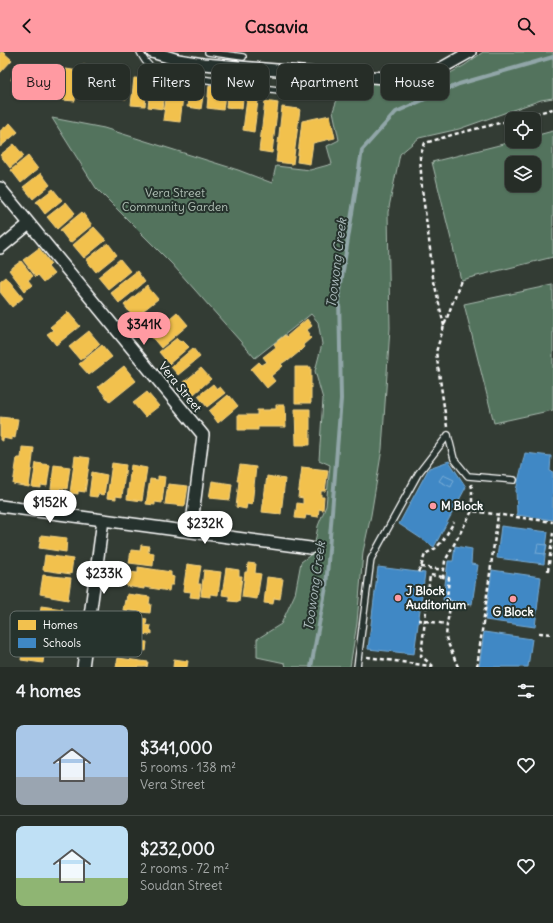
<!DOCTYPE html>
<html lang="en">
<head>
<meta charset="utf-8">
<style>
  :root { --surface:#262d27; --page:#323933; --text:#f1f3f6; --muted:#a4a8a7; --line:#424944; --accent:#ff9aa2 }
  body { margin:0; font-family:Delius,sans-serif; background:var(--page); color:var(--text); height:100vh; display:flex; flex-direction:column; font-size:15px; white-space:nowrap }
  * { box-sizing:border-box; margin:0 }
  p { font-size:13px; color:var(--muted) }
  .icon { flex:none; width:22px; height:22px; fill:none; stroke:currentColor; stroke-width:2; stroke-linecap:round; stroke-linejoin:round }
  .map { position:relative; height:615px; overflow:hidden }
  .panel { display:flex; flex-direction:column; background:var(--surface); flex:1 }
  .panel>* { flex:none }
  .guide { position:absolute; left:12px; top:12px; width:529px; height:36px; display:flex; gap:8px }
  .fabs { position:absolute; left:505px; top:60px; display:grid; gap:8px }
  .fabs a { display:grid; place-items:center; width:36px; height:36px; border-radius:8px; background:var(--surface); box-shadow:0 1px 3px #0004,0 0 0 1px var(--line); font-size:20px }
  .price { position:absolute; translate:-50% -34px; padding:0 9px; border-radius:14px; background:#fff; color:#222; font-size:13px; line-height:26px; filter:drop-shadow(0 1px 2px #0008) }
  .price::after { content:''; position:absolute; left:50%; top:24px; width:12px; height:9px; margin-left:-6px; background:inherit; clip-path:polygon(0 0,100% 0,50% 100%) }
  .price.current { background:var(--accent); color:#111 }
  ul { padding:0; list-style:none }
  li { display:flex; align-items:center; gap:12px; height:100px; padding:0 16px }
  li+li { border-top:1px solid var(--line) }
  li span { display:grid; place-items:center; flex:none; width:112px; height:80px; border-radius:8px; color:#555 }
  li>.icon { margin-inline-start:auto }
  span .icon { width:48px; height:48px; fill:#fffc; stroke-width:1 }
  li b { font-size:17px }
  h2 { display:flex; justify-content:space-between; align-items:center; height:48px; padding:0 16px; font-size:17px }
  .tag { padding:0 14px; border-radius:8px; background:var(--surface); box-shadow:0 1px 3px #0004,0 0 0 1px var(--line); font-size:14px; line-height:36px }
  .tag.current { background:var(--accent); color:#111 }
  header { display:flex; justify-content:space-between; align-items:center; height:52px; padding:0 16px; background:var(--accent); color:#111; font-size:18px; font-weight:700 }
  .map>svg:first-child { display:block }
  .green { fill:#52735d; stroke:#a8b9ae; fill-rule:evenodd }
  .homes { fill:#f2c14e; stroke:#f6d483 }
  .schools { fill:#3f88c5; stroke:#79acd6 }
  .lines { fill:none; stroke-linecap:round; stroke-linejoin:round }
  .stream { stroke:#91a6a8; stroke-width:4 }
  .service-casing { stroke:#fff; stroke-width:8 }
  .minor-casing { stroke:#fff; stroke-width:14 }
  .path { stroke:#fff; stroke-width:2.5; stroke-dasharray:4 3; stroke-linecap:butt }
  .service { stroke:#26332d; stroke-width:5.5 }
  .minor { stroke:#26332d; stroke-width:11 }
  .poi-dot { fill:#ff9aa2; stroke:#26332d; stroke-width:1.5 }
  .labels { text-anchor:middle; stroke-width:4; stroke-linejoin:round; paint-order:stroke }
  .park-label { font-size:12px; fill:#b1c0b6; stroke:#26332d }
  .street-label { font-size:12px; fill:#fff; stroke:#26332d }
  .poi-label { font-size:12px; font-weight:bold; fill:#fff; stroke:#26332d; text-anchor:start }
  .water-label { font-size:13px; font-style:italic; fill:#adbcbe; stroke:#26332d }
  .key { fill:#26332d; stroke:#67706c; stroke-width:1 }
  .key-label { font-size:11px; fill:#fff }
</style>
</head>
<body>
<header><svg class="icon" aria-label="back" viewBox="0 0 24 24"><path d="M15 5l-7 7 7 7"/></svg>Casavia<svg class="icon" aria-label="search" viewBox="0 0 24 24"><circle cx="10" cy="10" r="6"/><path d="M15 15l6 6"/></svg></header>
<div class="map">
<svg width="553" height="615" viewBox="0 0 553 615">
  <rect width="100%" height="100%" fill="#333c34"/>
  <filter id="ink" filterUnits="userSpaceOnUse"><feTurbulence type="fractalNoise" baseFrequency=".025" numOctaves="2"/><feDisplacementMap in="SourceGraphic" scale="8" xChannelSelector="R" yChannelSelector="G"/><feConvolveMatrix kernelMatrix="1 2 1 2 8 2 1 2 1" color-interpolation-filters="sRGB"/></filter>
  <g filter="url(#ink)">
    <path class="green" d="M483,0H553V46L541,48L459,77L419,86L400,102L388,160L390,276L382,397L371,463L363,500L357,571L350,615H286L285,611L257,605V587L281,572L295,542L301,510L313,501L318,474L326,454L330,413L319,408L323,347L315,319L322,292L318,270L311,262L255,306L172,212L96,136L52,66L104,76L238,118L272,131L276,114L310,118L332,112L327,94L339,88L333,59L344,28L389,31L419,38L465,13Z
      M553,79V205L461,228L432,110L515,89H534V84ZM512,111H534V133H512Z
      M553,233V358L494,371L464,252Z"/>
    <path class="homes" d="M0,0H3L12,8L0,21Z
      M83,13L104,16L101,44L80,41Z
      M16,14L27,18L28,14L36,17L31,32L18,27L17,30L11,28Z
      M41,17L62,19L59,43L38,40Z
      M66,17L79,19L75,49L62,48Z
      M114,21L129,23L126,47L111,45Z
      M134,26L148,27L145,54L131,53Z
      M169,26L185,28L180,70L163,68Z
      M151,28L166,30L163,57L148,55Z
      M190,30L205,32L201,57L187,55Z
      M209,33L226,35L223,58L207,56Z
      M228,34L244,36L242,57L226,55Z
      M248,39L259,41L254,80L243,78Z
      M265,49L278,51L272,101L259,99Z
      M282,55L300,57L293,112L276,110Z
      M330,63L335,86L313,91L310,112L297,110L302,69Z
      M10,71L18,80L0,95V79Z
      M14,92L24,104L10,116L0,103Z
      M28,104L38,117L21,131L11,118Z
      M41,121L50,133L33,147L23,135Z
      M53,137L62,148L45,162L36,150Z
      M66,150L75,161L57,177L47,165Z
      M82,160L92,173L70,191L60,178Z
      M94,175L106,188L84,206L73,193Z
      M108,191L117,203L96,220L86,208Z
      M39,196L51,212L48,215L54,222L44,230L38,223L36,225L23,208Z
      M120,207L130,219L108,237L98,225Z
      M21,209L33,224L28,228L32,233L25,239L9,218Z
      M137,219L145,230L119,251L110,240Z
      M6,225L23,246L12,255L0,240V230Z
      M147,234L158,247L134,266L124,253Z
      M68,260L80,274L56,293L47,282L53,278L50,275Z
      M177,260L188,273L161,296L150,283Z
      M307,267L312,274L307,278L310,282L308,283L311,286L303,293L304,295L299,300L288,309L287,308L281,312L283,314L271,324L275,329L267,336L251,317L259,310L262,313L267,310L263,305L276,295L274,292L285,283L286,285Z
      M89,279L100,292L80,308L69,295Z
      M177,286L180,290L182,288L189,295L169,312L159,300Z
      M102,293L112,305L89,323L79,312Z
      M193,296L200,305L178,323L171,315Z
      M124,314L136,329L110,350L98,335Z
      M295,315H311V351H295Z
      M201,316L211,327L194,342L184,330Z
      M213,332L217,337L220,335L225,341L207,355L198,344Z
      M147,340L159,354L145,365L133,351Z
      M228,343L229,345L230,344L238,354L218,371L209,359Z
      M276,353H285L286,375H258V378H238V363H257V358H270V357H276Z
      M295,357H310V393H296Z
      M0,365L18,367L15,386L12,385V388L3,386V389L0,388Z
      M22,395L34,396L29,435L13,432L17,406H21Z
      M75,404L90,406L85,440L78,439V442L70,441Z
      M36,411L50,413L47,434L41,433V436L32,435Z
      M112,411L126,413L122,445L116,444V447L107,446Z
      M54,413L70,415L67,437L60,436V439L51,437Z
      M131,413L147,416L142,449L127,447Z
      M240,413L256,415L252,453L247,452L246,457L236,455L239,429H237Z
      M302,415L328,418L325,439H321V445H324L323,458L319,457L318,465L306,463L305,467L295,466L297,451L303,452V446L298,445Z
      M92,420L107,423L104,443L98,442L97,445L89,444Z
      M158,424L165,425L162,451L155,450V453L146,452L150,427L158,428Z
      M267,424L285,427L281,462L262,460Z
      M212,429L232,432L230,448L209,446Z
      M168,432L188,434L185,454L165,452Z
      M41,483L67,486L66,500L39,496Z
      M141,493L149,494L148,500L154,501L153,514L129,511L131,498L140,499Z
      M45,503L73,507L71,522L43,518Z
      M248,511L256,512L255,521L261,522L257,547L242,545L245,520H247Z
      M187,512L201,514L198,532H201L199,546L190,545L191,540L183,539Z
      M138,515L171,520V524L174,525L173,533H170L169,539L144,535V537L126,534L128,520L138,521Z
      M226,516L239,518V524H242L239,550L229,549V544L222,543Z
      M204,518L221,520L218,543L210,542V545L201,544Z
      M43,523L71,526L68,548L51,545V544L40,542Z
      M267,525L283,527L280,547L274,546L273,552L264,551Z
      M127,542L150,545L149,552H151L150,561L123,558L125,548L126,549Z
      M41,554L63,557L60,574L39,572Z
      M122,563L147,567L146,573L151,574L150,578L152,579V582L150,581L149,583L120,579Z
      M121,587L147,590L146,599L141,598L140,604L119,601Z
      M23,592L45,595L43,611L21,608Z
      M118,606L148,610L147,615H116Z
      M174,607L188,609L187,615H173Z"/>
    <path class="schools" d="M525,401L551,404L550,419L553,420V468L517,463L516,438Z
      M449,409L466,435L434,495L399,472L429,416Z
      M443,423L454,428L451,435L439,429Z
      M501,474L548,480L544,512L497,506Z
      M538,492L547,493L545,502L536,501Z
      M455,494L472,497L471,512L478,513L472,552L443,548L448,509H453Z
      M378,515L425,521L414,602L368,597Z
      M492,518L541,525L535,575L485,568Z
      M484,580L532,587L528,615H479Z"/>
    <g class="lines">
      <path class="stream" d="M311,615L326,535L341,347L339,244L362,98L396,60L459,32L553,5"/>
      <g class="service-casing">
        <path id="service" d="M140,0C146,12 150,16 163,21L247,34L318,43
          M208,0L243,5
          M448,383L454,407L468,424L514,428
          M357,615L371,507L418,422L448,383"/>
      </g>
      <g class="minor-casing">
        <path id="minor" d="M152,0L178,8L203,12L339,23L386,26H409L426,23L438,18L470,0
          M0,136L203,383L191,479
          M0,196L29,172
          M0,454L310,496
          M83,615L103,468"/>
      </g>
      <path class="path" d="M515,67L553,57
        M444,274L433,225L429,188L422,137L420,104L425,91L455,82L512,68
        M447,375L436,300L444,274L461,228
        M471,432L472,436V459
        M421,515L444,518
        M548,519L553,481
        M418,520L421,515L425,502L436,496L444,487L454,470
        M451,550L472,553
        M418,568L447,572
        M539,581L553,582
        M367,605L436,615
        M433,614L421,604L430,523L443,525
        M458,615L446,586L447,572L451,550L447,546L449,526L443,525L445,509L472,459L553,470
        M477,615L498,463"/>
      <use href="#service" class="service"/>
      <use href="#minor" class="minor"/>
    </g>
  </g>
  <g class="poi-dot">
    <circle cx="433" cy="454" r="4"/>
    <circle cx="398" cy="546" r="4"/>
    <circle cx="513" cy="547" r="4"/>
  </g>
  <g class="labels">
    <g class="park-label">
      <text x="175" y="145">Vera Street<tspan x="175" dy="14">Community Garden</tspan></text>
    </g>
    <g class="street-label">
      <text transform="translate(180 335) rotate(51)" y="4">Vera Street</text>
    </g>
    <g class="poi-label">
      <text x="441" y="458">M Block</text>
      <text x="406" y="543">J Block<tspan x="406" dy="14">Auditorium</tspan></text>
      <text x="513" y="564" text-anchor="middle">G Block</text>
    </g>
    <g class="water-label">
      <text transform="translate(336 211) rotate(-83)" y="5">Toowong Creek</text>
      <text transform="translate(314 534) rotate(-82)" y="5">Toowong Creek</text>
    </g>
  </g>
  <rect x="10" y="559" width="132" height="46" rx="6" class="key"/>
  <rect x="18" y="568" width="18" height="10" fill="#f2c14e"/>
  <rect x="18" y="586" width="18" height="10" fill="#3f88c5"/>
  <g class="key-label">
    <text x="43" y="577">Homes</text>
    <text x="43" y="595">Schools</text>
  </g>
</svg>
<div class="fabs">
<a><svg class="icon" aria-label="locate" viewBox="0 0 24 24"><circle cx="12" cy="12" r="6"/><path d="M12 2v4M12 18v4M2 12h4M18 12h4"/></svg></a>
<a><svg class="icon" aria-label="layers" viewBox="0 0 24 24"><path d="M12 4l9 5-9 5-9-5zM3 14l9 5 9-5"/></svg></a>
</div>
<b class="price current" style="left:144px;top:294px">$341K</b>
<b class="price" style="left:50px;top:472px">$152K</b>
<b class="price" style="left:205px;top:493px">$232K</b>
<b class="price" style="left:104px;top:543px">$233K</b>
<div class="guide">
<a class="tag current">Buy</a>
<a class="tag">Rent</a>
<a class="tag">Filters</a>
<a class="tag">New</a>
<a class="tag">Apartment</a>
<a class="tag">House</a>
</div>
</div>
<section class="panel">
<h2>4 homes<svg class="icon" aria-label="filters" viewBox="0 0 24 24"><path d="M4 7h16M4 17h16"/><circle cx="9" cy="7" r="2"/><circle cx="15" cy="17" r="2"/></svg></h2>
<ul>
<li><span style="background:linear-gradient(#a9c7e8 65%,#9aa5b1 0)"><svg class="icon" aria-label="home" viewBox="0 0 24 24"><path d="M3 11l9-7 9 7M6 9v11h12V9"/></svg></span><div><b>$341,000</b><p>5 rooms · 138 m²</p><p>Vera Street</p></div><svg class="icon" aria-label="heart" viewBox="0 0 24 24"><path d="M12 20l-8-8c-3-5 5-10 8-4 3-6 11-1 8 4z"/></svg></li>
<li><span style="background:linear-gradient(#bfe0f5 65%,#8fb573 0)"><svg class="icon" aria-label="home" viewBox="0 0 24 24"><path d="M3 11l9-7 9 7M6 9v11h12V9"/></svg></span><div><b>$232,000</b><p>2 rooms · 72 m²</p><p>Soudan Street</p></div><svg class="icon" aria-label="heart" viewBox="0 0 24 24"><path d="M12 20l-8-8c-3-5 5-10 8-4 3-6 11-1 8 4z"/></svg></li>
</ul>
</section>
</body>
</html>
